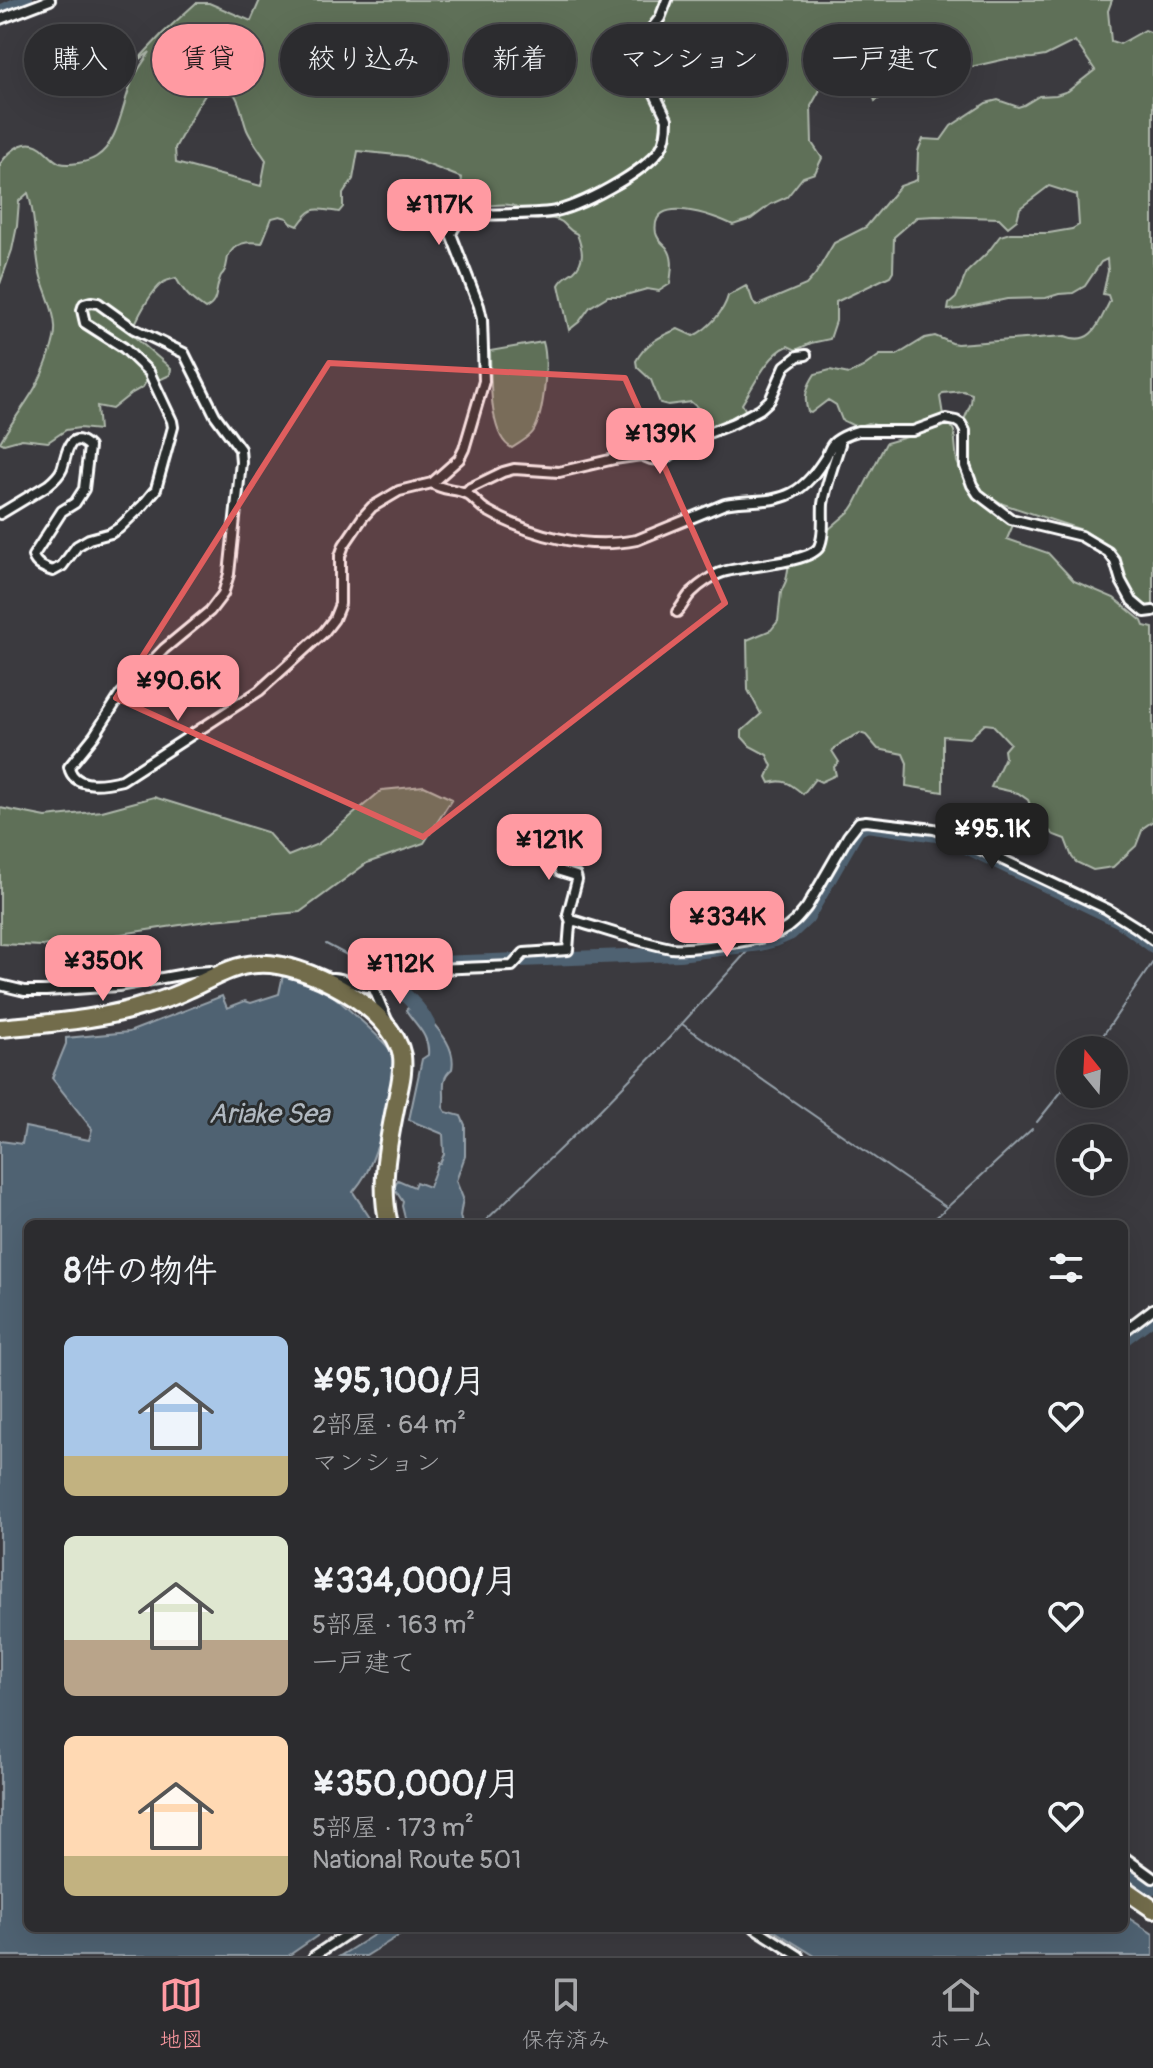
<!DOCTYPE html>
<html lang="ja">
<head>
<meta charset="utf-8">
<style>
  :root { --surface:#2c2c2f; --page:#38383b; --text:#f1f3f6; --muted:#a6a7aa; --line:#48484b; --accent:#ff9aa2 }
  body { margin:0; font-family:Pangolin,"Klee One",sans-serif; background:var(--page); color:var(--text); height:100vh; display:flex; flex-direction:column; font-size:30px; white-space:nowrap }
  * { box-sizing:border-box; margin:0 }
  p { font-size:26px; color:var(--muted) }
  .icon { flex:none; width:44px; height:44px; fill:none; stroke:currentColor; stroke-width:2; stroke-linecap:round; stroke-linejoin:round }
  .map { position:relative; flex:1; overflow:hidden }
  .drawer { position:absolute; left:24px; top:1220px; width:1104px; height:712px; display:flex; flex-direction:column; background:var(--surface); border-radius:12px; box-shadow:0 8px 32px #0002,0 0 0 2px var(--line) }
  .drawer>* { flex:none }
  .guide { position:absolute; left:24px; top:24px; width:1106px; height:72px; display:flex; gap:16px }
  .needle { width:52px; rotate:342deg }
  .controls { position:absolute; left:1056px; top:1036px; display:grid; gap:16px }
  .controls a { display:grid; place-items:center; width:72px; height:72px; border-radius:50%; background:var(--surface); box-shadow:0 8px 32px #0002,0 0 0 2px var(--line); font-size:40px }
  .price { position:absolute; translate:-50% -68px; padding:0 18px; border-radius:16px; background:var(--accent); color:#111; font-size:26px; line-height:52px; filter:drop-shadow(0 2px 4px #0008) }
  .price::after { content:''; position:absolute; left:50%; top:48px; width:24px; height:18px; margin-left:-12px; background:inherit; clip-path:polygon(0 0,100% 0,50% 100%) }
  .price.active { background:#222; color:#fff }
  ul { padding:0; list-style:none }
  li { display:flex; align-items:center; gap:24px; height:200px; padding:0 40px }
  li span { display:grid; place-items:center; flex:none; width:224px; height:160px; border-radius:12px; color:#555 }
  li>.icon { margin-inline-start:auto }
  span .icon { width:96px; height:96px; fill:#fffc; stroke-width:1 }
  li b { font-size:34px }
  h2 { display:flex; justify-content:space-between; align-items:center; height:96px; padding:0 40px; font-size:34px }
  .pill { padding:0 28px; border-radius:36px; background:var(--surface); box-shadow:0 8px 32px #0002,0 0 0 2px var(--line); font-size:28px; line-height:72px }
  .pill.active { background:var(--accent); color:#111 }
  .menu { display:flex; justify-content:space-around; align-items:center; height:112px; border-top:2px solid var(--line); background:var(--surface); font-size:22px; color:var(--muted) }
  .menu a { display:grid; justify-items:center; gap:4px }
  .menu .active { color:var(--accent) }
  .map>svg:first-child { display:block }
  .green { fill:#5f7059; stroke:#afb8ac; stroke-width:2; fill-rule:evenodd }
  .water { fill:#506272; stroke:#96a1aa; stroke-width:2 }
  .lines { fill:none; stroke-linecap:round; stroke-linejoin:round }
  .stream { stroke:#96a1aa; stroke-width:2 }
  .river { stroke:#506272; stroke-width:14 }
  .street-casing { stroke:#fff; stroke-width:14 }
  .highway-casing { stroke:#fff; stroke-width:22 }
  .street { stroke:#2a2d2e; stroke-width:8 }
  .highway { stroke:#726c4b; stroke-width:16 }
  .marked { fill:#e05e5e; fill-opacity:0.2; stroke:#e05e5e; stroke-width:6; stroke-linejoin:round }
  .labels { text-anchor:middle; stroke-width:6; stroke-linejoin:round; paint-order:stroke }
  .water-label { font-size:28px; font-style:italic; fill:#b0b8c0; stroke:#2a2d2e }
</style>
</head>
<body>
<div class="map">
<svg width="1153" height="1956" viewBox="0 0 1153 1956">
  <rect width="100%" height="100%" fill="#3b3a3f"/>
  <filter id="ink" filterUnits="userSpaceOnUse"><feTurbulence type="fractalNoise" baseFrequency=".0125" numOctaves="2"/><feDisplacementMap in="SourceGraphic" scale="16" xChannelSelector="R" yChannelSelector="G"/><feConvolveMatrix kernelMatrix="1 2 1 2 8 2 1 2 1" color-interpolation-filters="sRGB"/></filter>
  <g filter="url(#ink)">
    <path class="green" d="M260,0H1112L1108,11L1111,41L1120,44L1145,30L1153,33V606L1141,610L1137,606L1130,588L1116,567L1106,545L1085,531L1003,504L975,487L961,453L967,430L964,420L971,403L972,394L963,391L943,393L940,397L943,415L942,418L894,430L868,423L856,427L842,420L836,405L828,400L811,413L808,412C803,397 807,386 815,374L830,370L849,374L863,367L880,355H897L925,338L935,336L952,343L957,344L1065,336C1093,347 1099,322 1110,301L1108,295L1103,294L1108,271L1107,259L1101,262L1085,286L1073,293L1059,294L1046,298L1007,299L960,309L948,310L949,304L956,298L967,272L988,252L1000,236L1010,233H1049L1072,229L1079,225L1077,195L1049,186L1020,208L1017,220L1008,227L999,218L936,216L917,217L894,237L893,271L890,276L836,302V321L830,339L811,343L796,350L788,346C767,355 754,386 742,404L747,413L702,431L688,440L684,431L698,414V408L691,402L668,405L660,403L651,380L637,367L636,361C645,344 660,336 678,329L693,336C708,329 724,312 728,296L746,286C752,292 750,300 756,306L806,285L815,275L834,243L866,227L900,186L917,180L918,151L923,139L941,140L951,126L986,103L998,100L1018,107L1024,105L1039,96L1056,95L1068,91L1095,70L1075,41L1045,56L1033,58L1006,59L909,81L875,101L873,95C866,92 861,88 855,85C845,79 831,86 821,88L811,106L812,143L822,158L815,173L803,177L787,197L771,204L751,219L733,225C716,216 649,192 656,233C658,241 662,242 667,248C675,259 671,272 670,284L659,291L647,289L622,296H608L590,307L579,322L569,330L559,285C563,277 568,276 574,271C586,260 582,248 577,234C569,231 568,227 562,222C551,215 542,222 531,219C523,217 523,210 517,207C507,201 478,207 466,210C455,201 461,190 462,178L406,156L358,151L353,179L343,194V207L339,212C315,209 313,204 298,226L291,223L287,218L280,216L272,218L262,243C248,241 234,242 228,257C227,261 227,266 225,270C220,279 222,271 219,281C215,293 218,303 205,309C192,300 184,293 176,278C173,279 167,280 164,282C151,290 136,320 131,334L167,365L171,369L170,375L159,380L146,382L143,387L132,393L112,409L97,406L99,430L79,428L66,430L48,442L22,439L4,444L0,442C18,411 37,393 49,356C52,347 56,337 55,326C54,307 44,291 40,273C34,246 37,220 28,193L19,201L17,226L12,250L0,284V164C11,149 28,134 45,151C50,155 53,160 60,163C69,166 88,162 96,157C118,144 122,106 131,84C135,72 144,62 150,52L135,63L162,34L196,3H209L251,21ZM217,86C242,86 240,116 248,132C253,142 260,151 266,160L261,186L176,163L175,148L196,109L207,92Z
      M543,342C549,362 544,415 533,432C528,439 519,443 512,448C488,437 491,374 490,351Z
      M945,426H951L954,431L957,462L972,493L1013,525L1007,539L1048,553L1074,581L1114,598L1142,621L1144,626L1153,628V821L1143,828L1136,846L1113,867L1093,870L1076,862L1072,857L1065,839L1054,835L1035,818L1028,800L1018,793L991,787L1005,757L1004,750L1010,743L993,725L985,724L970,738L943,736V792L906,786L907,763L903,754L878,749L866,735L860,733L842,742L832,751L839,762L834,767L836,775L821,782L815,779L803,794C792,785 785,778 770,783L767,777L772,766L767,755L750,746L742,737V731L761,714L748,690L747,640L771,630L778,621L781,592L786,581L789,564L822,548L828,530L851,510L855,504L886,443Z
      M424,786L452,799L424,843L367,863L300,912L213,920L42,946L0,944V808L46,817L102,811L154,797L267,832L288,856L318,844L382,790Z"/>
    <path class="water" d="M291,974C300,978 311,981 320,986C331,993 387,1042 392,1053C403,1076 378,1148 367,1172C363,1179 358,1186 353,1192L374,1224H28V1928H320L317,1936L288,1956H0V1141L22,1144L25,1127L89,1140L92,1129L52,1078L66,1044V1038L129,1032L222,996L227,1008L245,1001L251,1003L279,994L283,975Z
      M408,1008L415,1011L420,1008C434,1025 457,1045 452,1069C438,1080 447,1093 443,1107L446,1112L461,1116L465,1125V1156L456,1181L463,1198L460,1216L462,1224H411L409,1221L406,1222L402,1206L403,1202L394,1188L398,1180L414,1187L416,1182L429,1187L438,1163H440L444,1154L443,1134L409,1120L422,1059L428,1055C430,1035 415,1025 406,1010Z
      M1124,1915L1153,1934V1956H815L770,1928H1124Z
      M385,1928H411L366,1956H340Z"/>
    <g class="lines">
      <path class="stream" d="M326,944L349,956L381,975
        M682,1024L946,1207
        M1093,1050L1153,962
        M1037,1122L1070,1081
        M482,1224L593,1117L661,1047L753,945
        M929,1224L1032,1129"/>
      <path class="river" d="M0,12L26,0
        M428,1024C418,1003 398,989 381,975L394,968L410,964L679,954L760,944L775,940L791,933L807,918L858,829L867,825L937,835L956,842L1120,921L1153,946
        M1124,1339L1153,1317
        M1124,1868L1153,1888"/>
      <g class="street-casing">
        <path id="street" d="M0,19L50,0
          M432,483C443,491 456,488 467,494C474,498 479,506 486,510C530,536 586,550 637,540L725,504C748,499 771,504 792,493C807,485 817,471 826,457C828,453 829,449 832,445C836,439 850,433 858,431H913L946,419L956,421L961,424L965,431V466L972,485L978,494L1011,519L1081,536L1108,552L1115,561L1121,581L1132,601L1145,612L1153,611
          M465,493L470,488L503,472L514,469L559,472L614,459L641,455L651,459L662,460L698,437L734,423L760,409L770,400L785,366L798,356L806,355
          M0,514L48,485C53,481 59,476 62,469C66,459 68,426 89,447L84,489L75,503L62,511L33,556C36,565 44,568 53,571L62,566L77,546L89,539L111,533L119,528L142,506L156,489L173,427L172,421L149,372L124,348L85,323L82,310L84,304L91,302L98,303L134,329L184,353L215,415L240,449L241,462L229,574L223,594L210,611L164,649L121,694L94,736L69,767C74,790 105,784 122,780L259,691L324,632L334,619L340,604V556L344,545L363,517L372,507L399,491L432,483L459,459L464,449L484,381L482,319L479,306L451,234C455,224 460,220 470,215C496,214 524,215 550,212C577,209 647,171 661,148C666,140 667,129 667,119L635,53L637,47L660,18L667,0
          M677,612C683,606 686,597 692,592C699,585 713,575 723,572C741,566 810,563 819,547C825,535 822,518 823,504C826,484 834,463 840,444L838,442
          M563,832L559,867L560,871L576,876L577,880L568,914L571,922
          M326,979C342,974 356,989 372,987C385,985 396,972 409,970L512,966L524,953L568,950L570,925L571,922L575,921C606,930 640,942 671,948C688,950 764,940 780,932C792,926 799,917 807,907L848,836L859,822L866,821L934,829L948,834L1107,909L1136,927L1153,940
          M0,985L25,991H46L118,986L196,972L211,971L216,975
          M373,987L387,1020
          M1124,1331L1153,1309
          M1124,1857L1153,1878
          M755,1928L799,1956
          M314,1956L356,1928"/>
      </g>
      <g class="highway-casing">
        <path id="highway" d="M0,1028C50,1023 102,1020 149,1004C163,1000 177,995 189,989C211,979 232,965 257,964C303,960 393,1008 402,1056C404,1073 399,1088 396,1104C388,1144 379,1185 389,1224
          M1124,1889L1153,1909"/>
      </g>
      <use href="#street" class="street"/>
      <use href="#highway" class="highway"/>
    </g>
  </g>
  <path class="marked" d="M329,363L625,378L725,603L423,837L116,698Z"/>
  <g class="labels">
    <g class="water-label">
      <text x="269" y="1123">Ariake Sea</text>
    </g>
  </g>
</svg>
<div class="controls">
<a><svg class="needle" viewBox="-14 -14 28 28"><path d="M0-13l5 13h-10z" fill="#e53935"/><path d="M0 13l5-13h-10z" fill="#a6a7aa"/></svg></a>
<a><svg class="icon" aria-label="locate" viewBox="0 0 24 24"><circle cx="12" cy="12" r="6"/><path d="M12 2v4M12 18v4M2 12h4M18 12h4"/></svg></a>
</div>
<b class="price" style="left:439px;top:247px">¥117K</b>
<b class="price" style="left:660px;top:476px">¥139K</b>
<b class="price" style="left:178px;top:723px">¥90.6K</b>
<b class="price active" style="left:992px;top:871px">¥95.1K</b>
<b class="price" style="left:549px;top:882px">¥121K</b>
<b class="price" style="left:727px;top:959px">¥334K</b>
<b class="price" style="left:103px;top:1003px">¥350K</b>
<b class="price" style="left:400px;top:1006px">¥112K</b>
<div class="guide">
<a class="pill">購入</a>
<a class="pill active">賃貸</a>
<a class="pill">絞り込み</a>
<a class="pill">新着</a>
<a class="pill">マンション</a>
<a class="pill">一戸建て</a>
</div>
<section class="drawer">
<h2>8件の物件<svg class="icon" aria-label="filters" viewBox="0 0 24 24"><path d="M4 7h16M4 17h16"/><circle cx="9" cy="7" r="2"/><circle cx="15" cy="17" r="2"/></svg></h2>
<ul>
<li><span style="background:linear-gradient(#a9c7e8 75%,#c2b280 0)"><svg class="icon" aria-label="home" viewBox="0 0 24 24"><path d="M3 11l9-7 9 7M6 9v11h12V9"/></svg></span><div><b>¥95,100/月</b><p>2部屋 · 64 m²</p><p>マンション</p></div><svg class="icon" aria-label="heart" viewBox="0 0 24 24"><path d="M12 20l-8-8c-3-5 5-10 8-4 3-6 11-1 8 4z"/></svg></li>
<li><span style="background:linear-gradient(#dfe7d0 65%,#b9a48a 0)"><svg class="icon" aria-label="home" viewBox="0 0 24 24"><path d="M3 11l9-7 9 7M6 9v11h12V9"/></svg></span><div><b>¥334,000/月</b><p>5部屋 · 163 m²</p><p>一戸建て</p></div><svg class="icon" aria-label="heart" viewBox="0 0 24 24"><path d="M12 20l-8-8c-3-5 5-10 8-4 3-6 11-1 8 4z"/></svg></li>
<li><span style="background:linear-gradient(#ffd9b3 75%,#c2b280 0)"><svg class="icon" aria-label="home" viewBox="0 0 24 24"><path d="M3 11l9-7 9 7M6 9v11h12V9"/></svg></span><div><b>¥350,000/月</b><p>5部屋 · 173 m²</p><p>National Route 501</p></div><svg class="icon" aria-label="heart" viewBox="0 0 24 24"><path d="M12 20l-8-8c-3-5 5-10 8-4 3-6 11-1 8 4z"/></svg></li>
</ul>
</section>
</div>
<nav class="menu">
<a class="active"><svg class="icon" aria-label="map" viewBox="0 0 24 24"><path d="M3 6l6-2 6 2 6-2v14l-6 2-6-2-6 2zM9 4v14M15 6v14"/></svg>地図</a>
<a><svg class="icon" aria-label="saved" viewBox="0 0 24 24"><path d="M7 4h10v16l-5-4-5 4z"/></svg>保存済み</a>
<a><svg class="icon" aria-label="home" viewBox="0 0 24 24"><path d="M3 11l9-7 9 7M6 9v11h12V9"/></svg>ホーム</a>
</nav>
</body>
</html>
